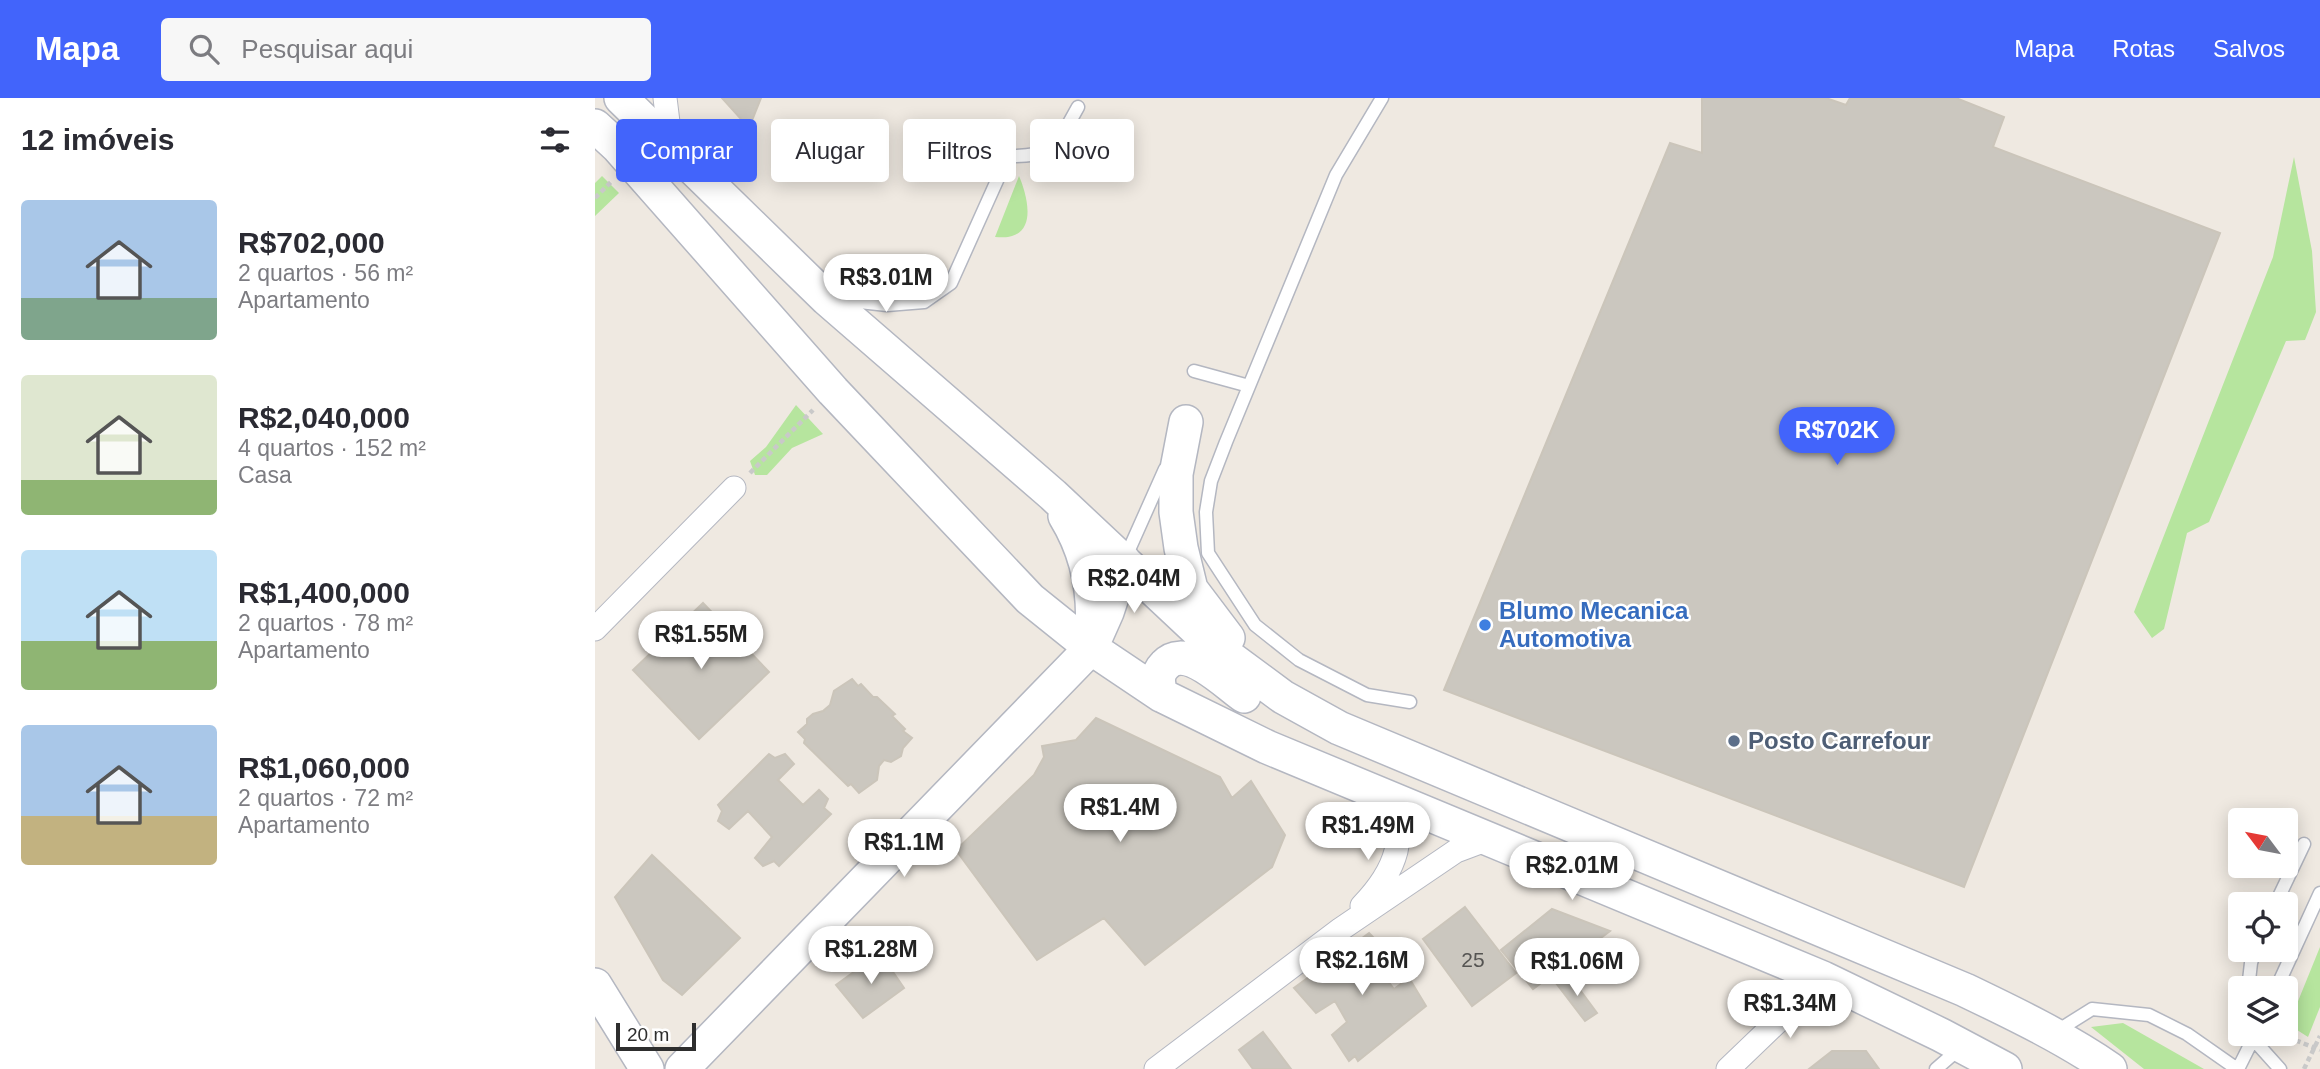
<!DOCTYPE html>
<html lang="pt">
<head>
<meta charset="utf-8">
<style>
  :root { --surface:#fff; --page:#f7f7f7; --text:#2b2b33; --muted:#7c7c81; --accent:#4264fb }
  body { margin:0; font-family:Helvetica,sans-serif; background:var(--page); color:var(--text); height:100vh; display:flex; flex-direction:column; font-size:26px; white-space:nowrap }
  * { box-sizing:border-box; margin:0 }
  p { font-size:23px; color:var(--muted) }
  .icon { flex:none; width:38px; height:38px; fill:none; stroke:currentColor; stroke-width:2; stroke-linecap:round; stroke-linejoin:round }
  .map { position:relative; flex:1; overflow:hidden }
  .details { display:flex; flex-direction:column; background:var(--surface); width:595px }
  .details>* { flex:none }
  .banner { position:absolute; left:21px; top:21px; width:665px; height:63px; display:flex; gap:14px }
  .needle { width:46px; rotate:302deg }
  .tools { position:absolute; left:1633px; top:710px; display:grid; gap:14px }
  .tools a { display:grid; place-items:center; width:70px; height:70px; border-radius:7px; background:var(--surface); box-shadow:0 4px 18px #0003; font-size:35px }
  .scale { position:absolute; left:21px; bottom:18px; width:80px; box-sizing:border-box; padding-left:7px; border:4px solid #2e2e2e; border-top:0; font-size:19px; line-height:24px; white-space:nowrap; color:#2e2e2e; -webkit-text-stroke:5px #fff; paint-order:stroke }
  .price { position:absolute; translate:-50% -60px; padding:0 16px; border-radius:24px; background:#fff; color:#222; font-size:23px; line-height:46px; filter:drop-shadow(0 2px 4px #0008) }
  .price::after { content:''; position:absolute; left:50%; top:42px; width:21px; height:16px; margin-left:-10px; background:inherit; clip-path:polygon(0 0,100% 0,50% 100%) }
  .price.current { background:var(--accent); color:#fff }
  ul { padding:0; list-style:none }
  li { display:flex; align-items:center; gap:21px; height:175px; padding:0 21px }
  li span { display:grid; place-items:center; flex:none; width:196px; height:140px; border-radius:7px; color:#555 }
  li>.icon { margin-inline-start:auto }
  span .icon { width:84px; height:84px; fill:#fffc; stroke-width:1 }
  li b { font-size:30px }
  h2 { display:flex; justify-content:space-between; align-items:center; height:84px; padding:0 21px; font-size:30px }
  .chip { padding:0 24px; border-radius:7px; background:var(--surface); box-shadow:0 4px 18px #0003; font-size:24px; line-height:63px }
  .chip.current { background:var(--accent); color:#fff }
  header { display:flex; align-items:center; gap:42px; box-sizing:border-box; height:98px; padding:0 35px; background:var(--accent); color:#fff }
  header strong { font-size:33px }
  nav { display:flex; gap:38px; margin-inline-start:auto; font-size:24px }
  .search { width:490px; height:63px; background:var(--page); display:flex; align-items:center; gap:18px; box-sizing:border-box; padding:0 24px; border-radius:7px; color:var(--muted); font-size:26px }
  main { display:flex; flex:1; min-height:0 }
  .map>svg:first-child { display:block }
  .green { fill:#b6e59e }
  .building { fill:#cbc7bf; stroke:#cbc5ba; stroke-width:2 }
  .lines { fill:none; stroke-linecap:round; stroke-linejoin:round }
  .lane-casing { stroke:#b4b7c1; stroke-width:15 }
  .street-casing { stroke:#b4b7c1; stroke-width:25 }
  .secondary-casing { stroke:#b4b7c1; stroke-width:36 }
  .path { stroke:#c9c9c9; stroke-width:4.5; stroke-dasharray:5 3.5; stroke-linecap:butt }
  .lane { stroke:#fff; stroke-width:12 }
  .street { stroke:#fff; stroke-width:23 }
  .secondary { stroke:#fff; stroke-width:33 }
  .tree { fill:#84a574 }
  .shop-dot { fill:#3f7fe0; stroke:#fff; stroke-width:2.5 }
  .service-dot { fill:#5c6f8a; stroke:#fff; stroke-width:2.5 }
  .labels { text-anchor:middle; stroke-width:5; stroke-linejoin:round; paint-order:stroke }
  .number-label { font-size:21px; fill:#555452 }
  .shop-label { font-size:24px; font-weight:bold; fill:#366cbe; stroke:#fff; text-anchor:start }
  .service-label { font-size:24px; font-weight:bold; fill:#4e5e75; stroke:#fff; text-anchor:start }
</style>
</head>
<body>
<header>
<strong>Mapa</strong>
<div class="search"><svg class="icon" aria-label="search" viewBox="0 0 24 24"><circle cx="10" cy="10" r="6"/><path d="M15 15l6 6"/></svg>Pesquisar aqui</div>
<nav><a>Mapa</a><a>Rotas</a><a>Salvos</a></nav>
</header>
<main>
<section class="details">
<h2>12 imóveis<svg class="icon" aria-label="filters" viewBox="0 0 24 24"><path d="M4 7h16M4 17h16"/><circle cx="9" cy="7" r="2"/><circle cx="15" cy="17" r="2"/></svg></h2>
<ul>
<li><span style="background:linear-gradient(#a9c7e8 70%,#7fa58c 0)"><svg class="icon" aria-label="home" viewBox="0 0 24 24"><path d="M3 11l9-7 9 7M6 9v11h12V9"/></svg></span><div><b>R$702,000</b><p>2 quartos · 56 m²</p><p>Apartamento</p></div></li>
<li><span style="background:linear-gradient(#dfe7d0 75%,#8fb573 0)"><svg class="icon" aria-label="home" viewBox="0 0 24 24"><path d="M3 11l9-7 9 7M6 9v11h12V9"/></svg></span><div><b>R$2,040,000</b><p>4 quartos · 152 m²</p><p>Casa</p></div></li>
<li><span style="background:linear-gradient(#bfe0f5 65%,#8fb573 0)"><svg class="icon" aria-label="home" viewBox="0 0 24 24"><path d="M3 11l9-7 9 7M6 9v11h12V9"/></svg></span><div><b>R$1,400,000</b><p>2 quartos · 78 m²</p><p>Apartamento</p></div></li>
<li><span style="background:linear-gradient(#a9c7e8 65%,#c2b280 0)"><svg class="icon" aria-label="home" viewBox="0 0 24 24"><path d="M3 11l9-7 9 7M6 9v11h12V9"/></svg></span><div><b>R$1,060,000</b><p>2 quartos · 72 m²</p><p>Apartamento</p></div></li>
</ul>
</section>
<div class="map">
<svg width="1725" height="971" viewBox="0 0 1725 971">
  <rect width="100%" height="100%" fill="#efe9e1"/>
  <path class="green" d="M1699,59L1717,153L1721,214L1710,242L1691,243L1614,424L1592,435L1569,531L1557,540L1539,514L1678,159Z
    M7,78L24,95L0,118V85Z
    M424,78C431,94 442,131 417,138C412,140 405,139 400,139Z
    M201,307L228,336L197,350L172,377H160L155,363L171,349Z
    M1725,849V909L1713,939L1699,930L1697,918Z
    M1528,925L1609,971H1549L1496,929Z"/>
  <path class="building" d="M127,0H166L154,30Z
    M1107,0H1231L1251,7L1255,0H1361L1409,19L1398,49L1625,135L1369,789L849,592L1075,45L1107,55Z
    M108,505L174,574L104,641L38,572Z
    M257,581L263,588L266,586L278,599H282L300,616L297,618L310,631L308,633L317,640L308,650L306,658L296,664L289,662L284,668L282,682L264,695L256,686L253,688L209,645L210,641L203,634L212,626V621L218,616L228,613L235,607L239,593Z
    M501,620L625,679L637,700L656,683L690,737L677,769L550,867L509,820L442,862L361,752L439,677L449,659L447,648L481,642Z
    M174,656L180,660L190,656L199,666L183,682L208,707L224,692L233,701L229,710L236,716L184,768L179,763L168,768L160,760L177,739L153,713L134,731L123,723L127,713L123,707Z
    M57,757L145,840L87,897L68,882L20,799Z
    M870,809L921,875L877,908L828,841Z
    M957,811L1015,833L938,891L906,852Z
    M774,835L796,858L783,870L799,891L814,880L831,908L763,963L760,958L754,963L737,937L752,924L740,903L721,915L699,890Z
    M285,855L309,890L268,920L241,887Z
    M974,877L1002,915L990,923L961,885Z
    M668,934L696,971H658L644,952Z
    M1237,953H1271L1284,971H1214Z"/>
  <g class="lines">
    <g class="lane-casing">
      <path id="lane" d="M787,0L741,77L631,344L616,383L611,414L613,455L660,527L704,562L772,597L815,604
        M246,202L292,207L329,204L356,185L413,58C460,59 461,48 483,9
        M599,273L654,288
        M529,463L570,371
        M1680,807L1709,746
        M1653,891L1656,865L1660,852
        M1681,891L1725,795
        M1465,936L1470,928L1497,911L1554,917L1592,936L1642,971
        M1658,941L1685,971
        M1341,971L1364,951
        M1643,971L1660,937"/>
    </g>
    <g class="street-casing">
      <path id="street" d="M70,0L73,24L81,50
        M0,531L139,390
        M767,808C797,777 823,730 781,696
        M561,971L746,831L861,753L893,741
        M1133,971L1228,880"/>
    </g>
    <g class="secondary-casing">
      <path id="secondary" d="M26,0L232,201L458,397L619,548L688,599L744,630L1370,892C1420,916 1470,940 1515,971
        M0,28L23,49L238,293L435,501L496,550L566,597L672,649L1228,880L1346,937L1410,971
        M591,324L581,376V414L586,450L596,491L633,540
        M470,418C492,454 500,492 497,534
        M566,597C563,585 561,576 570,567C591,544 630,585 649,598
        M0,887L52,971
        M87,971L496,550L512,514L529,463"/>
    </g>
    <path class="path" d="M0,100L17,83
      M155,375L218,312
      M1685,936L1725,952
      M1709,971L1725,938"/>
    <use href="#lane" class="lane"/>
    <use href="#street" class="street"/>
    <use href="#secondary" class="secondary"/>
  </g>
  <circle class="tree" cx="380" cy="39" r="10"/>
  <circle class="shop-dot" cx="890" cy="527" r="7"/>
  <circle class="service-dot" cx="1139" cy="643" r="7"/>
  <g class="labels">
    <g class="number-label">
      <text x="878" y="869">25</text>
    </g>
    <g class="shop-label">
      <text x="904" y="521">Blumo Mecanica<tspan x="904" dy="28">Automotiva</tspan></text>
    </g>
    <g class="service-label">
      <text x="1153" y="651">Posto Carrefour</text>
    </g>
  </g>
</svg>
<div class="tools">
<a><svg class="needle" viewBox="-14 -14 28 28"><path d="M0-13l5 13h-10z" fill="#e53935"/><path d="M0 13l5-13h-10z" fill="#7c7c81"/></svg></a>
<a><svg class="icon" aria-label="locate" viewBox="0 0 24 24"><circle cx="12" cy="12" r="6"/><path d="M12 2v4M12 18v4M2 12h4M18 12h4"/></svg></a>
<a><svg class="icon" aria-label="layers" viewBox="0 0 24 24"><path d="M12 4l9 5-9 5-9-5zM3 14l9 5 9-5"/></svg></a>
</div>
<div class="scale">20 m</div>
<b class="price" style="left:291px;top:216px">R$3.01M</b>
<b class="price current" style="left:1242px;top:369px">R$702K</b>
<b class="price" style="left:539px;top:517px">R$2.04M</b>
<b class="price" style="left:106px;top:573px">R$1.55M</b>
<b class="price" style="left:525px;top:746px">R$1.4M</b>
<b class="price" style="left:773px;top:764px">R$1.49M</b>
<b class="price" style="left:309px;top:781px">R$1.1M</b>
<b class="price" style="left:977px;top:804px">R$2.01M</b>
<b class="price" style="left:276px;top:888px">R$1.28M</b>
<b class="price" style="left:767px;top:899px">R$2.16M</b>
<b class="price" style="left:982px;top:900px">R$1.06M</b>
<b class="price" style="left:1195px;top:942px">R$1.34M</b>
<div class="banner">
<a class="chip current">Comprar</a>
<a class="chip">Alugar</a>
<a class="chip">Filtros</a>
<a class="chip">Novo</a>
</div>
</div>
</main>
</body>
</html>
